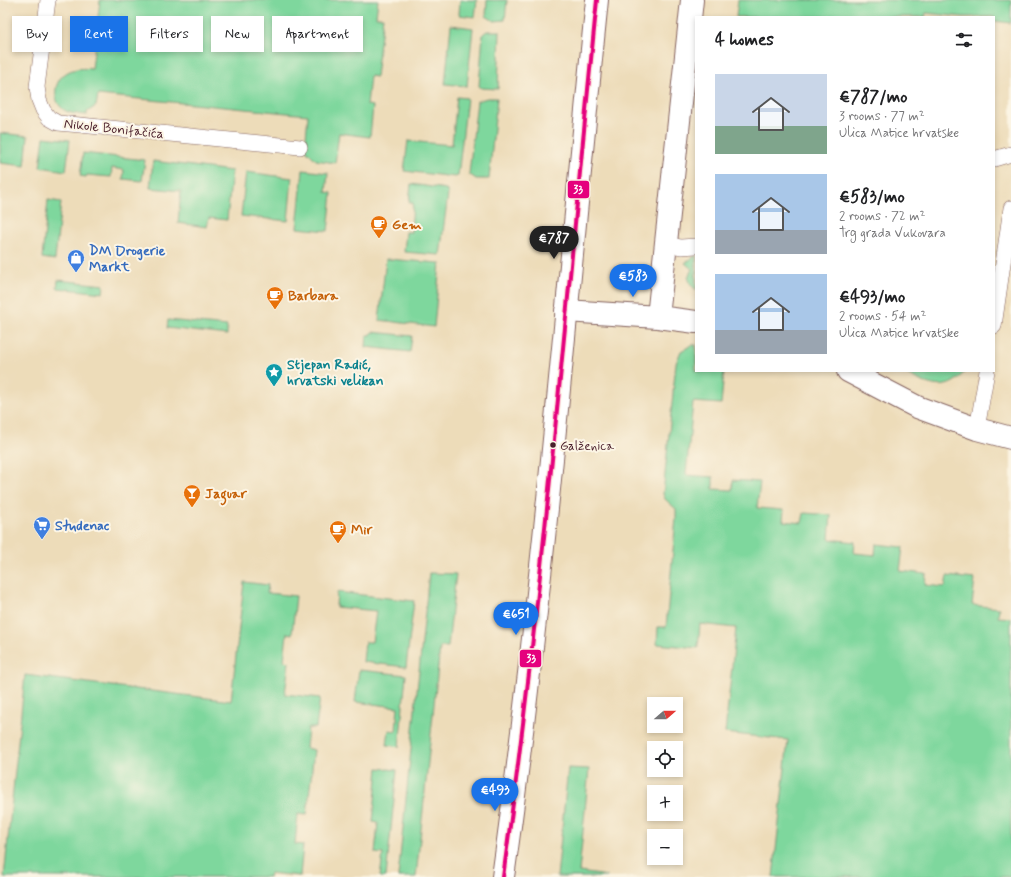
<!DOCTYPE html>
<html lang="en">
<head>
<meta charset="utf-8">
<style>
  :root { --surface:#fff; --page:#f6f6f6; --text:#202124; --muted:#757577; --accent:#1a73e8 }
  body { margin:0; font-family:Mynerve,sans-serif; background:var(--page); color:var(--text); height:100vh; display:flex; flex-direction:column; font-size:15px; white-space:nowrap }
  * { box-sizing:border-box; margin:0 }
  p { font-size:13px; color:var(--muted) }
  .icon { flex:none; width:22px; height:22px; fill:none; stroke:currentColor; stroke-width:2; stroke-linecap:round; stroke-linejoin:round }
  .map { position:relative; flex:1; overflow:hidden }
  .panel { position:absolute; left:695px; top:16px; width:300px; height:356px; display:flex; flex-direction:column; background:var(--surface); border-radius:0px; box-shadow:0 2px 6px #0003 }
  .panel>* { flex:none }
  .hud { position:absolute; left:12px; top:16px; width:380px; height:36px; display:flex; gap:8px }
  .needle { width:26px; rotate:70deg }
  .fabs { position:absolute; left:647px; top:697px; display:grid; gap:8px }
  .fabs a { display:grid; place-items:center; width:36px; height:36px; border-radius:0px; background:var(--surface); box-shadow:0 2px 6px #0003; font-size:20px }
  .price { position:absolute; translate:-50% -34px; padding:0 9px; border-radius:14px; background:var(--accent); color:#fff; font-size:13px; line-height:26px; filter:drop-shadow(0 1px 2px #0008) }
  .price::after { content:''; position:absolute; left:50%; top:24px; width:12px; height:9px; margin-left:-6px; background:inherit; clip-path:polygon(0 0,100% 0,50% 100%) }
  .price.on { background:#222; color:#fff }
  ul { padding:0; list-style:none }
  li { display:flex; align-items:center; gap:12px; height:100px; padding:0 20px }
  li span { display:grid; place-items:center; flex:none; width:112px; height:80px; border-radius:0px; color:#555 }
  li>.icon { margin-inline-start:auto }
  span .icon { width:48px; height:48px; fill:#fffc; stroke-width:1 }
  li b { font-size:17px }
  h2 { display:flex; justify-content:space-between; align-items:center; height:48px; padding:0 20px; font-size:17px }
  .tag { padding:0 14px; border-radius:0px; background:var(--surface); box-shadow:0 2px 6px #0003; font-size:14px; line-height:36px }
  .tag.on { background:var(--accent); color:#fff }
  .map>svg:first-child { display:block }
  .green { fill:#7ed79d; stroke:#647b64 }
  .lines { fill:none; stroke-linecap:round; stroke-linejoin:round }
  .service-casing { stroke:#83615d; stroke-width:16 }
  .minor-casing { stroke:#83615d; stroke-width:24 }
  .secondary-casing { stroke:#83615d; stroke-width:24 }
  .service { stroke:#fff; stroke-width:15 }
  .minor { stroke:#fff; stroke-width:22 }
  .secondary { stroke:#fff; stroke-width:22 }
  .bus-1-casing { stroke:#fcf5e5; stroke-width:7 }
  .bus-1 { stroke:#e5007d; stroke-width:4 }
  .bus-dot { fill:#4a1f2b; stroke:#fcf5e5; stroke-width:1.5 }
  .labels { text-anchor:middle; stroke-width:4; stroke-linejoin:round; paint-order:stroke }
  .bus-label { font-size:13px; fill:#4a1f2b; stroke:#fcf5e5; text-anchor:start }
  .street-label { font-size:14px; fill:#4a1f2b; stroke:#fcf5e5 }
  .food-label { font-size:14px; font-weight:bold; fill:#c56008; stroke:#fcf5e5; text-anchor:start }
  .shop-label { font-size:14px; font-weight:bold; fill:#366cbe; stroke:#fcf5e5; text-anchor:start }
  .culture-label { font-size:14px; font-weight:bold; fill:#0d838f; stroke:#fcf5e5; text-anchor:start }
  .line-badge { stroke:#fcf5e5; stroke-width:1.5 }
  .badge-label { font-size:11px; text-anchor:middle; font-weight:bold; fill:#fff }
</style>
</head>
<body>
<div class="map">
<svg width="1011" height="877" viewBox="0 0 1011 877">
  <rect width="100%" height="100%" fill="#fcf5e5"/>
  <filter id="ink" filterUnits="userSpaceOnUse"><feTurbulence type="fractalNoise" baseFrequency=".025" numOctaves="2"/><feDisplacementMap in="SourceGraphic" scale="8" xChannelSelector="R" yChannelSelector="G"/><feConvolveMatrix kernelMatrix="1 2 1 2 8 2 1 2 1" color-interpolation-filters="sRGB"/></filter>
  <filter id="wash" filterUnits="userSpaceOnUse"><feTurbulence type="fractalNoise" baseFrequency=".012" numOctaves="4" result="noise"/><feDisplacementMap in="SourceGraphic" scale="16" xChannelSelector="R" yChannelSelector="G"/><feGaussianBlur stdDeviation="0.9" result="paint"/><feColorMatrix in="noise" values="0 0 0 0 0 0 0 0 0 0 0 0 0 0 0 0 0 1.4 0 .05"/><feComposite in="paint" operator="in"/></filter>
  <g filter="url(#wash)">
    <rect width="100%" height="100%" fill="#eddcb9"/>
    <path class="green" d="M100,0H378L376,17H383L376,77L370,76L367,105L373,106L370,137L339,133L335,163L316,160L305,149L308,115L98,95L96,106L87,112V115C81,114 74,114 68,112C51,105 52,80 68,72C75,68 84,68 92,69Z
      M460,0H477L475,17L459,15Z
      M487,0H507L505,20L494,21L486,16Z
      M738,0H1011V23L994,21V17H963L926,13L925,17H736Z
      M451,25L473,28L467,86L445,84Z
      M487,31H500L498,89L481,88L479,86L483,34Z
      M457,97L467,98L458,176L455,177L404,171L408,141L452,145Z
      M487,98H497L489,179H476L469,174L477,101Z
      M0,133L28,136L25,166L0,163Z
      M44,137L70,140L66,171L40,167Z
      M83,153L145,160L142,181L123,179L124,170L112,168L111,177L87,175L86,177L80,176Z
      M153,161L232,171L227,220L209,218L207,227L178,223L181,191L150,188Z
      M303,170L328,173L326,192L332,193L328,231L297,228Z
      M246,172L292,178L288,221L241,216Z
      M411,184L446,189L448,194L440,255L404,252L406,232H411L413,203L409,202Z
      M48,200L61,202L55,260L42,258Z
      M696,255V290L691,285L688,277L692,269L685,263Z
      M386,259L440,263L434,327L379,320Z
      M58,280L104,285L103,293L57,288Z
      M168,320L227,326V335L167,328Z
      M372,332L412,336L410,352L366,347L367,335H371Z
      M692,345H696V371H724L721,404L693,402L686,475L713,477V489L732,490L733,480L760,482L757,508L784,510L783,521L802,523L804,513L831,515L829,539L855,542L854,553L875,555L876,544L903,547L900,571L926,574L925,585L945,587L947,576L975,579L972,605L999,608L998,617L1011,618V877H773L788,740L725,733L736,628L700,624L698,648L657,644L658,627H666L676,518V509L665,499L663,494L676,363L681,351Z
      M902,371H965C947,396 924,384 902,371Z
      M429,573L456,574L448,647H440L416,877H398Z
      M244,582L268,585L267,593L296,596L292,634L287,633L284,661L289,662L285,694L320,698L316,728H308L306,748L314,750L307,815L298,814L295,844L303,845L300,876L270,873L269,877H4L25,675L231,701Z
      M337,592L414,601L406,667L363,662L365,642H372L376,611L336,607Z
      M359,670L406,675L399,747L387,745L389,730L396,731L398,707L355,702Z
      M378,768L397,770L386,877H380L383,854L375,853L378,823L373,822Z
      M568,768L589,769L579,872L608,876L607,877H557Z"/>
  </g>
  <g filter="url(#ink)">
    <g class="lines">
      <g class="service-casing">
        <path id="service" d="M48,0L37,87L39,100L43,110L49,118L58,123L80,125L300,147
          M994,159L1011,154
          M666,244L681,247L696,246
          M994,326L1011,208
          M977,429L987,371"/>
      </g>
      <g class="minor-casing">
        <path id="minor" d="M566,311L658,317L696,322
          M658,317L692,0
          M848,371L917,407L977,429L1011,438"/>
      </g>
      <g class="secondary-casing">
        <path id="secondary" d="M503,877C544,586 567,292 597,0"/>
      </g>
      <use href="#service" class="service"/>
      <use href="#minor" class="minor"/>
      <use href="#secondary" class="secondary"/>
      <g class="bus-1-casing">
        <path id="bus-1" d="M503,877C544,586 567,292 597,0"/>
      </g>
      <use href="#bus-1" class="bus-1"/>
    </g>
  </g>
  <defs>
    <g id="cafe-pin" transform="scale(0.9)"><path d="M0 17L-7.5 6A9.5 9.5 0 1 1 7.5 6Z" fill="#e8710a" stroke="#fcf5e5"/><path d="M-5.5-4.5H6V0H3Q3 3.5 0 3.5H-2.5Q-5.5 3.5-5.5 0ZM3-3.2v2h1.7v-2ZM-6 4.5H4V6H-6Z" fill="#fff"/></g>
    <g id="shop-pin" transform="scale(0.9)"><path d="M0 17L-7.5 6A9.5 9.5 0 1 1 7.5 6Z" fill="#3f7fe0" stroke="#fcf5e5"/><path d="M-5-2.5h2.3a2.7 3.5 0 0 1 5.4 0H5L5.5 6h-11ZM-1.5-2.5h3a1.5 2.3 0 0 0-3 0Z" fill="#fff"/></g>
    <g id="sight-pin" transform="scale(0.9)"><path d="M0 17L-7.5 6A9.5 9.5 0 1 1 7.5 6Z" fill="#0f9aa8" stroke="#fcf5e5"/><path d="M0-6L1.8-2.2L6-1.7L2.9 1.2L3.7 5.4L0 3.3L-3.7 5.4L-2.9 1.2L-6-1.7L-1.8-2.2Z" fill="#fff"/></g>
    <g id="bar-pin" transform="scale(0.9)"><path d="M0 17L-7.5 6A9.5 9.5 0 1 1 7.5 6Z" fill="#e8710a" stroke="#fcf5e5"/><path d="M-6-5H6L.8 .8V4.5H3.5V6h-7V4.5H-.8V.8Z" fill="#fff"/></g>
    <g id="supermarket-pin" transform="scale(0.9)"><path d="M0 17L-7.5 6A9.5 9.5 0 1 1 7.5 6Z" fill="#3f7fe0" stroke="#fcf5e5"/><path d="M-6-5.5h2.5l.6 2H6L4.5 2H-2.5L-4.4-4H-6ZM-1.5 3.2a1.3 1.3 0 1 0 .1 0ZM3 3.2a1.3 1.3 0 1 0 .1 0Z" fill="#fff"/></g>
  </defs>
  <g fill-rule="evenodd">
    <use href="#cafe-pin" x="379" y="224"/>
    <use href="#shop-pin" x="76" y="258"/>
    <use href="#cafe-pin" x="275" y="295"/>
    <use href="#sight-pin" x="274" y="372"/>
    <use href="#bar-pin" x="192" y="493"/>
    <use href="#supermarket-pin" x="42" y="525"/>
    <use href="#cafe-pin" x="338" y="529"/>
  </g>
  <circle class="bus-dot" cx="553" cy="445" r="3.5"/>
  <g class="labels">
    <g class="bus-label">
      <text x="560" y="450">Galženica</text>
    </g>
    <g class="street-label">
      <text transform="translate(114 128) rotate(6)" y="5">Nikole Bonifačića</text>
    </g>
    <g class="food-label">
      <text x="392" y="229">Gem</text>
      <text x="288" y="300">Barbara</text>
      <text x="205" y="498">Jaguar</text>
      <text x="351" y="534">Mir</text>
    </g>
    <g class="shop-label">
      <text x="89" y="255">DM Drogerie<tspan x="89" dy="16">Markt</tspan></text>
      <text x="55" y="530">Studenac</text>
    </g>
    <g class="culture-label">
      <text x="287" y="369">Stjepan Radić,<tspan x="287" dy="16">hrvatski velikan</tspan></text>
    </g>
  </g>
  <g class="line-badge">
    <rect x="567" y="180" width="23" height="19" rx="4" fill="#e5007d"/>
    <rect x="519" y="649" width="23" height="19" rx="4" fill="#e5007d"/>
  </g>
  <g class="badge-label">
    <text x="578" y="193">33</text>
    <text x="531" y="662">33</text>
  </g>
</svg>
<div class="fabs">
<a><svg class="needle" viewBox="-14 -14 28 28"><path d="M0-13l5 13h-10z" fill="#e53935"/><path d="M0 13l5-13h-10z" fill="#757577"/></svg></a>
<a><svg class="icon" aria-label="locate" viewBox="0 0 24 24"><circle cx="12" cy="12" r="6"/><path d="M12 2v4M12 18v4M2 12h4M18 12h4"/></svg></a>
<a>+</a>
<a>−</a>
</div>
<b class="price on" style="left:554px;top:260px">€787</b>
<b class="price" style="left:633px;top:298px">€583</b>
<b class="price" style="left:516px;top:636px">€651</b>
<b class="price" style="left:495px;top:812px">€493</b>
<div class="hud">
<a class="tag">Buy</a>
<a class="tag on">Rent</a>
<a class="tag">Filters</a>
<a class="tag">New</a>
<a class="tag">Apartment</a>
</div>
<section class="panel">
<h2>4 homes<svg class="icon" aria-label="filters" viewBox="0 0 24 24"><path d="M4 7h16M4 17h16"/><circle cx="9" cy="7" r="2"/><circle cx="15" cy="17" r="2"/></svg></h2>
<ul>
<li><span style="background:linear-gradient(#c9d6e8 65%,#7fa58c 0)"><svg class="icon" aria-label="home" viewBox="0 0 24 24"><path d="M3 11l9-7 9 7M6 9v11h12V9"/></svg></span><div><b>€787/mo</b><p>3 rooms · 77 m²</p><p>Ulica Matice hrvatske</p></div></li>
<li><span style="background:linear-gradient(#a9c7e8 70%,#9aa5b1 0)"><svg class="icon" aria-label="home" viewBox="0 0 24 24"><path d="M3 11l9-7 9 7M6 9v11h12V9"/></svg></span><div><b>€583/mo</b><p>2 rooms · 72 m²</p><p>Trg grada Vukovara</p></div></li>
<li><span style="background:linear-gradient(#a9c7e8 70%,#9aa5b1 0)"><svg class="icon" aria-label="home" viewBox="0 0 24 24"><path d="M3 11l9-7 9 7M6 9v11h12V9"/></svg></span><div><b>€493/mo</b><p>2 rooms · 54 m²</p><p>Ulica Matice hrvatske</p></div></li>
</ul>
</section>
</div>
</body>
</html>
